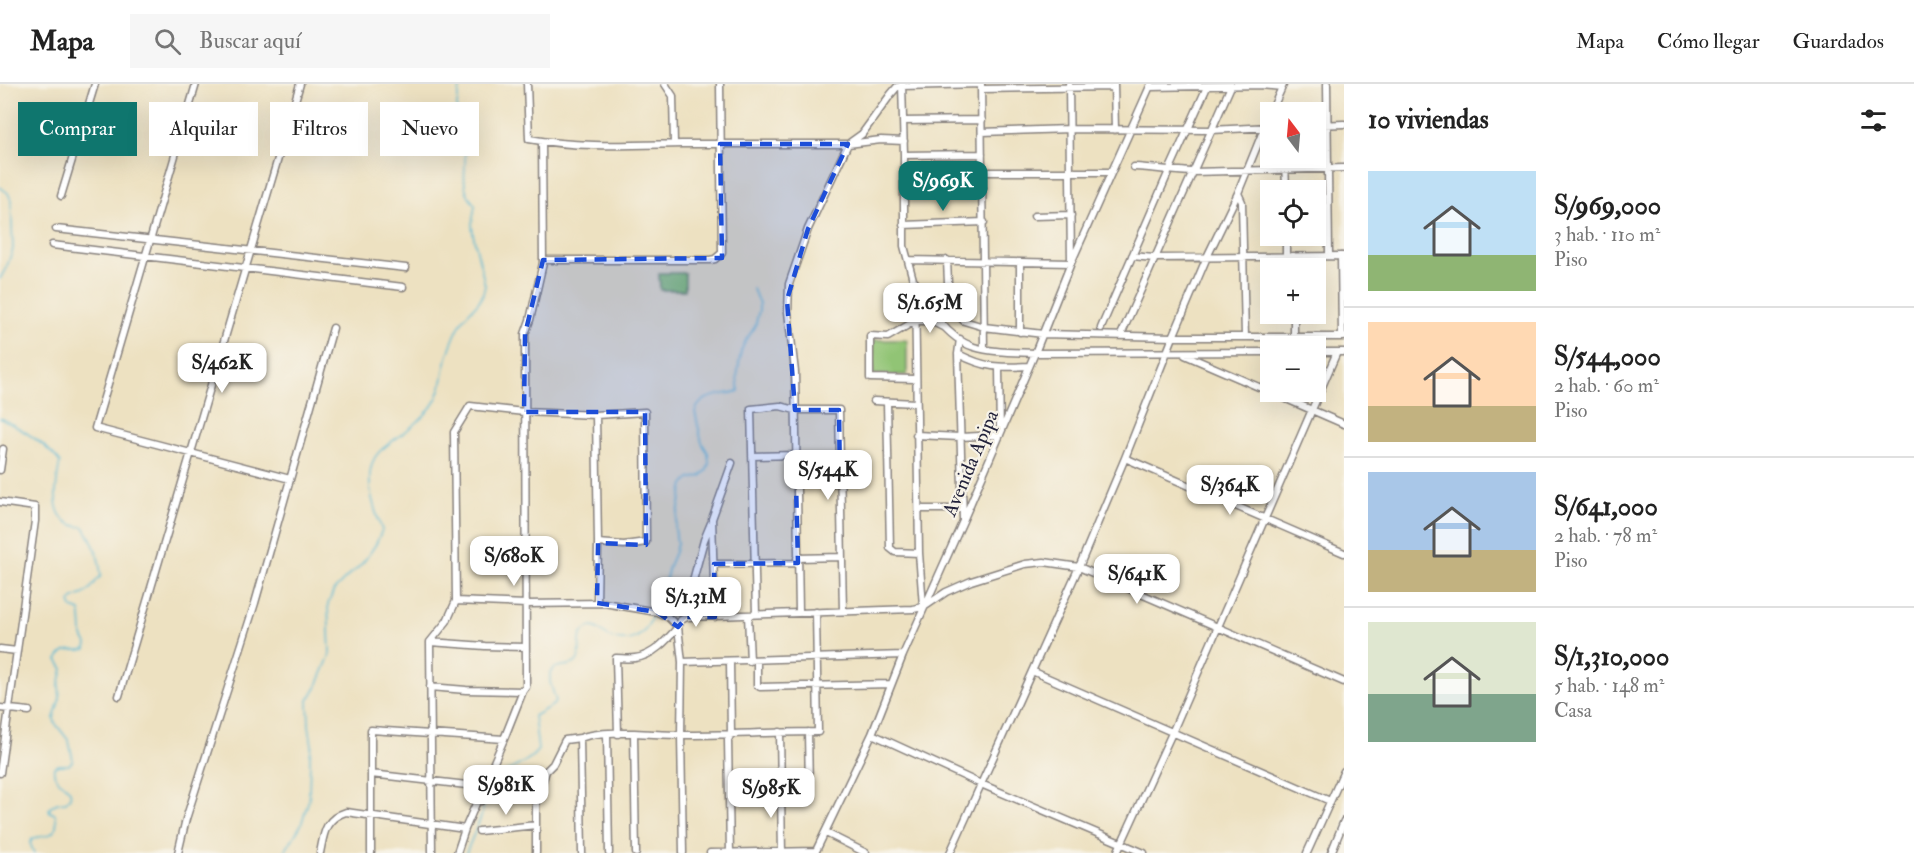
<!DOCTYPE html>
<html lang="es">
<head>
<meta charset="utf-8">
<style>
  :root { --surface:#fff; --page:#f6f6f6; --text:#222; --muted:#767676; --line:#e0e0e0; --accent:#0f766e }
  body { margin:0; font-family:"IM FELL Double Pica",serif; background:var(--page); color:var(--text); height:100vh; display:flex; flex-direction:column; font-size:22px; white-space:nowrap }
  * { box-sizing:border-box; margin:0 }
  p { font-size:20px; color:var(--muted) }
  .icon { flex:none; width:33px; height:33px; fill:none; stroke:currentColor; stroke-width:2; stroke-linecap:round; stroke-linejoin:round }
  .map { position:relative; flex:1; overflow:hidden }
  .drawer { display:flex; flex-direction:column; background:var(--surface); width:570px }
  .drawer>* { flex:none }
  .guide { position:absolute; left:18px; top:18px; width:570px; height:54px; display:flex; gap:12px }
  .needle { width:39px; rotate:344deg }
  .fabs { position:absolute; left:1260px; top:18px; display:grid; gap:12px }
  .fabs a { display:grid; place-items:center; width:66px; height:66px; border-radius:0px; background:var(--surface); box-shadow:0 6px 24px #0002; font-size:30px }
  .price { position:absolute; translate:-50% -51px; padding:0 14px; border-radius:12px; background:#fff; color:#222; font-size:20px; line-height:39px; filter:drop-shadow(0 2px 3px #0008) }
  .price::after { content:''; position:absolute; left:50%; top:36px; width:18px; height:14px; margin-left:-9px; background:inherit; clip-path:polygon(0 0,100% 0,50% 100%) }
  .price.selected { background:var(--accent); color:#fff }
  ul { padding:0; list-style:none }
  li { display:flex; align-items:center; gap:18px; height:150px; padding:0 24px }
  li+li { border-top:2px solid var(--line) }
  li span { display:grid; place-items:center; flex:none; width:168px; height:120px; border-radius:0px; color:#555 }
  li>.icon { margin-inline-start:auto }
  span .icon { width:72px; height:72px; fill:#fffc; stroke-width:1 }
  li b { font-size:26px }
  h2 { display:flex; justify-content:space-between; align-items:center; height:72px; padding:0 24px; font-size:26px }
  .tag { padding:0 21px; border-radius:0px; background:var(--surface); box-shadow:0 6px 24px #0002; font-size:21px; line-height:54px }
  .tag.selected { background:var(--accent); color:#fff }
  header { display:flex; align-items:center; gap:36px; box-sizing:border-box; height:84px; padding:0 30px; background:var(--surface); border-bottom:2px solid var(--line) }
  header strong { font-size:28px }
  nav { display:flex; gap:33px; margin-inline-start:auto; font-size:21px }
  .search { width:420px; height:54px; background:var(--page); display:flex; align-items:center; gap:15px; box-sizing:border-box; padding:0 21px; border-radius:0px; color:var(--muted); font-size:22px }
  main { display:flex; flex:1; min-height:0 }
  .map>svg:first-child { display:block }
  .pitch { fill:#91c474; stroke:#5a7358; stroke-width:1.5 }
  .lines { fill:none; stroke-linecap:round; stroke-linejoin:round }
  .stream { stroke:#54b7d3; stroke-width:1.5 }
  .minor-casing { stroke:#88827e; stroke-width:9 }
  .minor { stroke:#fff; stroke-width:6 }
  .marked { fill:#1d4ed8; fill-opacity:0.2; stroke:#1d4ed8; stroke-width:4.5; stroke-dasharray:12 8; stroke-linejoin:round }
  .labels { text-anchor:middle; stroke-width:4.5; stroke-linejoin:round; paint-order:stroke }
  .street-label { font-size:20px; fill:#22223b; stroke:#f7f3e8 }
</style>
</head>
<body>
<header>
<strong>Mapa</strong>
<div class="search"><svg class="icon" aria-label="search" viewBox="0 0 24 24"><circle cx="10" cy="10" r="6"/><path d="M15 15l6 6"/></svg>Buscar aquí</div>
<nav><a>Mapa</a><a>Cómo llegar</a><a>Guardados</a></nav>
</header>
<main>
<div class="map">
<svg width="1344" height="769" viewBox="0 0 1344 769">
  <rect width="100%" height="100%" fill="#f7f3e8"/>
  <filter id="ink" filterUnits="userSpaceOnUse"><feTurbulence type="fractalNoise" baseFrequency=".0167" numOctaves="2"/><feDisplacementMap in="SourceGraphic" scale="12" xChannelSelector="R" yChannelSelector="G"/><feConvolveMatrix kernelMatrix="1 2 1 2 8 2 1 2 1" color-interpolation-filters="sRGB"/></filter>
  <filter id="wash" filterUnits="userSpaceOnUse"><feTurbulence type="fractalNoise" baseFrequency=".008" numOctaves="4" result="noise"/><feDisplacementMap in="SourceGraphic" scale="24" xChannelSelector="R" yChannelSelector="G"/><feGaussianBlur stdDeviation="1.35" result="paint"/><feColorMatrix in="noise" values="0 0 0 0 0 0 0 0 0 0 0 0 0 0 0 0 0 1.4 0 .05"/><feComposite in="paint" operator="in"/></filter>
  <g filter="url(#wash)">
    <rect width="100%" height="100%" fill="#ede1c1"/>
    <path class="pitch" d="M659,189H685V206H660Z
      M873,256H907V291H873Z
      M732,692L755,693V710L732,709Z"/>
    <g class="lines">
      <path class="stream" d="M0,103L8,109L11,116L13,165L7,182L0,195
        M0,334C22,345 45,359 60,378C56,402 46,441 84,443C94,458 100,474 101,492C96,496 93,503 87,508C81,513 75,511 70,518L72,524L80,527C84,541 78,547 87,560L86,565C72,569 66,561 57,576L63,585L59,601L60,614L54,634L55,639L69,657L73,676L69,681H59L54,683C50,701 82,702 66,718C59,718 53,719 49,725L50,728L55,730C61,750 49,752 33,754L30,759L34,769
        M656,526L660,520L669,482L675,468L677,459L675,444L684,400L690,395L701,392L707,386L709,379L708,369L702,359L695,328C701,309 723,312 739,307L737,293L741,267L746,256L755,243L759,226V220L753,205
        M494,697C508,684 529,679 538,666L534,632L553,621L556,617L550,598V589C556,579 566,584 575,579C586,571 571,549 591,543C597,542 599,546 603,549C615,558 634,560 645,546C649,542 650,535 653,530
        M284,769L301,741L309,715L310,671L312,661L309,641L308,616L316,604L330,571L328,520L334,506L349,491L358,484L365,476L376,460L382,446C374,425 360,386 380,367C398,351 418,342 432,322C440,311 442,300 444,287C447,271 453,254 461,239C469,223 481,224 485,201L473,150L472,140L475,121C458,102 467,88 465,66C463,54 459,41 457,29C456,19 459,9 461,0
        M466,769L481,733L486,715"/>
    </g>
  </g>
  <g filter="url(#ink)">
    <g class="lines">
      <g class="minor-casing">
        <path id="minor" d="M196,0L95,344L290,395
          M527,0L529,55C579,64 631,61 682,60C737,60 792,60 848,60L881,56L904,57
          M665,0L673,12L674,60
          M902,0L904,71V162L915,203L919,469L923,522
          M1114,0L1115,46
          M1327,0L1329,171
          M1150,3L1260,1L1282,3
          M982,5L1114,3
          M1271,28L1283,1
          M903,37L982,36
          M1316,41L1344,40
          M982,48L1070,45L1211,46L1270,43
          M904,71L982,70
          M1285,74L1286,106
          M1134,83C1154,84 1173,87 1193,88L1344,84
          M983,88H1110
          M904,107L983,104
          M1238,109L1242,118L1245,253
          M61,112L95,0
          M1034,132L1071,131
          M903,141L984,138
          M56,145L406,184
          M1286,152V172
          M52,161L403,203
          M1132,172L1154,174L1344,172
          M1293,172V184
          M1341,172L1342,253
          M543,176H710L715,175L722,169L720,0
          M908,176L1071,179L1069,0
          M947,176L949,222L964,237L984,243L1043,250L1173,253H1344
          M915,198C928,223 946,254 974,263C994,269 1015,268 1035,269L1270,268
          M1294,230V252
          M1101,244L1169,87L1207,3
          M1020,248V178
          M1121,251L1231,2
          M960,255L958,270L963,436
          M1316,268H1344
          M958,270C986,284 998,284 1029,282
          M1185,271L1344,340
          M915,295L870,294V252L888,253L915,237H931L943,243
          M874,317L916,319
          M887,318L890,464L895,468L919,469
          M596,331L598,459L597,519
          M916,351L960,353L1000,351L999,284
          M752,372L796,371
          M1125,374L1344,469
          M0,386L3,365
          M796,399H840
          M0,418L35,423V437L0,689
          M919,425H962
          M797,474L841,473
          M714,480L798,479
          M456,517L526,520L604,519L657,528L668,533L678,543C667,556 653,572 635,574C629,575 622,574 616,574L618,650
          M685,526L704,456L711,439
          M799,528L795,288L788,228L789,200L808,145L848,60L862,50L891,10L897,3L902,2L981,0L984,265
          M756,530L751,325L780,322L795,326H839L843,527
          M748,531L750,577
          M715,533L712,435L732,379
          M430,558L485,562L526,563
          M0,565L17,567
          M757,577V601L760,603L891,600
          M682,578L903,571
          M730,578L731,650L728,656L730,769
          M1032,587L1330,717
          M430,603L466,606L523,607L526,603L525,250L530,236L543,179L542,57
          M119,612L300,0
          M0,624L29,627
          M780,648L782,769
          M607,650L609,769
          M634,650L636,769
          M872,650L981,700L1144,769
          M371,690L484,703
          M782,706L809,705L808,648
          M481,717L494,700L498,698L533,694L546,687
          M479,747L536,741
          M826,749L866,769
          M178,769L186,735L255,519L333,244
          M320,769C324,750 324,735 346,728L465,745
          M371,769V646L504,655L523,607
          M432,769L430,558L447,537L456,517L454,348L470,322L524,328L596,331L645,328L646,458L624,461L598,459
          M457,769L465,745L504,655
          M536,769V718L546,687L553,680L565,656L580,654
          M582,769L580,654C606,644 652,651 681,651C727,651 773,648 818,648L816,528
          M683,769L681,651L682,578L678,543L681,536L687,533L913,525L924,523L946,508L971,497L1025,480L1044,478L1079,483L1344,598
          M710,769L816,767
          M815,769L872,650L903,571L963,437L1035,269L1071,179L1151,0
          M950,769L1079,483L1125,374L1173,253L1207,173L1238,109L1270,30
          M1117,769L1172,649L1337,268
          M1307,769L1344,687
          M1331,769L1344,737"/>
      </g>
      <use href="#minor" class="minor"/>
    </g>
  </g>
  <path class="marked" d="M720,60H848L808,145L787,216L795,326H839L840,399H796L798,479L714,480L715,533H687L678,543L657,528L597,519L598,459L646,461L645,328H524L525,250L543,176L722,174Z"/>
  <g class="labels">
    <g class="street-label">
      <text transform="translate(970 379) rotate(-67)" y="7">Avenida Apipa</text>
    </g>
  </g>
</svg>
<div class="fabs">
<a><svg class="needle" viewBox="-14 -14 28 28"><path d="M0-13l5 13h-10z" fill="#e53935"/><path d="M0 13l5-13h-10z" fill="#767676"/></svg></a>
<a><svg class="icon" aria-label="locate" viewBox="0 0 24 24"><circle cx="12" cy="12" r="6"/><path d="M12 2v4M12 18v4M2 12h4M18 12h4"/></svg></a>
<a>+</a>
<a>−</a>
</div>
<b class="price selected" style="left:943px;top:128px">S/969K</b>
<b class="price" style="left:930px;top:250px">S/1.65M</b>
<b class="price" style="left:222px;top:310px">S/462K</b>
<b class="price" style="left:828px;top:417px">S/544K</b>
<b class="price" style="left:1230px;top:432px">S/364K</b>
<b class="price" style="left:514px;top:503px">S/680K</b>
<b class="price" style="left:1137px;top:521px">S/641K</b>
<b class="price" style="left:696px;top:544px">S/1.31M</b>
<b class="price" style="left:506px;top:732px">S/981K</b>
<b class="price" style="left:771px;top:735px">S/985K</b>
<div class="guide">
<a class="tag selected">Comprar</a>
<a class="tag">Alquilar</a>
<a class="tag">Filtros</a>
<a class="tag">Nuevo</a>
</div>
</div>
<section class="drawer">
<h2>10 viviendas<svg class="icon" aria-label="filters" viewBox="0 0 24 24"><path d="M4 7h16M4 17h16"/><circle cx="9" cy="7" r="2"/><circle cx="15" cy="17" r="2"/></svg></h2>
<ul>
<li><span style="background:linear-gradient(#bfe0f5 70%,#8fb573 0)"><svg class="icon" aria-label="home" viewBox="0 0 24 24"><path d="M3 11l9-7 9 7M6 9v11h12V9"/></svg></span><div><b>S/969,000</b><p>3 hab. · 110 m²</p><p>Piso</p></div></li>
<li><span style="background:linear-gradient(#ffd9b3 70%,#c2b280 0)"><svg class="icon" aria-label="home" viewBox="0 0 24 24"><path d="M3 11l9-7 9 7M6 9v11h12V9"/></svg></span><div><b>S/544,000</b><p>2 hab. · 60 m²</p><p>Piso</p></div></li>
<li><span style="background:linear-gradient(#a9c7e8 65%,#c2b280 0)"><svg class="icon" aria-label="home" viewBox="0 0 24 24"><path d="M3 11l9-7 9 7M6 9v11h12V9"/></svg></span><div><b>S/641,000</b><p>2 hab. · 78 m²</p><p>Piso</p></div></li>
<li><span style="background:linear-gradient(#dfe7d0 60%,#7fa58c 0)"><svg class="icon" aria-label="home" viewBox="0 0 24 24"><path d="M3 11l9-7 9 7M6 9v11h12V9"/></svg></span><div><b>S/1,310,000</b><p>5 hab. · 148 m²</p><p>Casa</p></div></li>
</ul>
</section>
</main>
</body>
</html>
